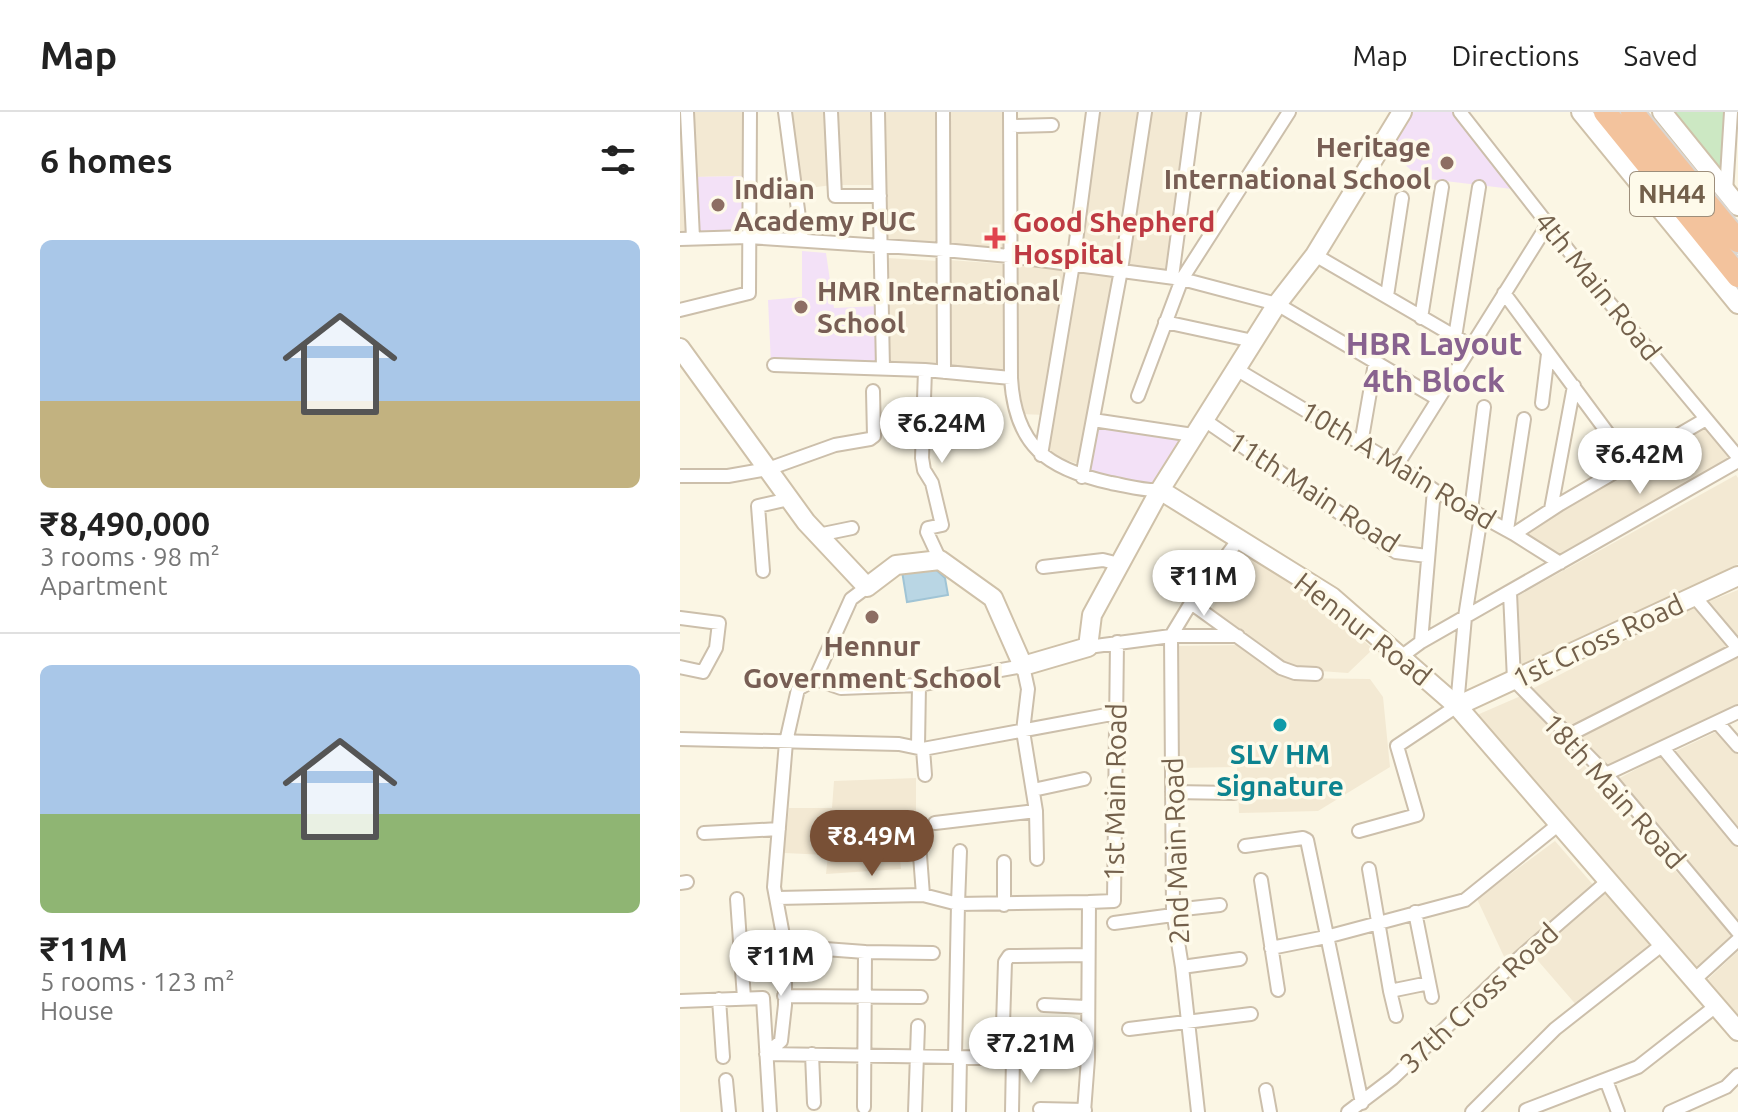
<!DOCTYPE html>
<html lang="en">
<head>
<meta charset="utf-8">
<style>
  :root { --surface:#fff; --page:#f6f6f6; --text:#222; --muted:#767676; --line:#e0e0e0; --accent:#785036 }
  body { margin:0; font-family:Ubuntu,sans-serif; background:var(--page); color:var(--text); height:100vh; display:flex; flex-direction:column; font-size:30px; white-space:nowrap }
  * { box-sizing:border-box; margin:0 }
  p { font-size:26px; color:var(--muted) }
  .icon { flex:none; width:44px; height:44px; fill:none; stroke:currentColor; stroke-width:2; stroke-linecap:round; stroke-linejoin:round }
  .map { position:relative; flex:1; overflow:hidden }
  .side { display:flex; flex-direction:column; background:var(--surface); width:680px }
  .side>* { flex:none }
  .price { position:absolute; translate:-50% -68px; padding:0 18px; border-radius:28px; background:#fff; color:#222; font-size:26px; line-height:52px; filter:drop-shadow(0 2px 4px #0008) }
  .price::after { content:''; position:absolute; left:50%; top:48px; width:24px; height:18px; margin-left:-12px; background:inherit; clip-path:polygon(0 0,100% 0,50% 100%) }
  .price.on { background:var(--accent); color:#fff }
  ul { padding:0; list-style:none }
  li { display:grid; align-content:center; gap:16px; height:424px; padding:0 40px }
  li+li { border-top:2px solid var(--line) }
  li span { display:grid; place-items:center; height:248px; border-radius:12px; color:#555 }
  li>.icon { margin-inline-start:auto }
  span .icon { width:144px; height:144px; fill:#fffc; stroke-width:1 }
  li b { font-size:34px }
  h2 { display:flex; justify-content:space-between; align-items:center; height:96px; padding:0 40px; font-size:34px }
  header { display:flex; align-items:center; gap:48px; box-sizing:border-box; height:112px; padding:0 40px; background:var(--surface); border-bottom:2px solid var(--line) }
  header strong { font-size:38px }
  nav { display:flex; gap:44px; margin-inline-start:auto; font-size:28px }
  main { display:flex; flex:1; min-height:0 }
  .map>svg:first-child { display:block }
  .residential { fill:#f3e9d3 }
  .education { fill:#f3e1f7 }
  .green { fill:#cce8c3 }
  .water { fill:#b9d6e4; stroke:#a0c4d5; stroke-width:2 }
  .lines { fill:none; stroke-linecap:round; stroke-linejoin:round }
  .street-casing { stroke:#ccbfab; stroke-width:16 }
  .secondary-casing { stroke:#cfc1a9; stroke-width:22 }
  .highway-casing { stroke:#dbd6d0; stroke-width:26 }
  .street { stroke:#fff; stroke-width:12 }
  .secondary { stroke:#fff; stroke-width:18 }
  .highway { stroke:#f3c39d; stroke-width:22 }
  .education-dot { fill:#8d6e63; stroke:#fefaea; stroke-width:3 }
  .health-dot { fill:#e0444e; stroke:#fefaea; stroke-width:3 }
  .culture-dot { fill:#0f9aa8; stroke:#fefaea; stroke-width:3 }
  .labels { text-anchor:middle; stroke-width:7; stroke-linejoin:round; paint-order:stroke }
  .shield { fill:#fefaea; stroke:#9d8e7b; stroke-width:2 }
  .shield-label { font-size:26px; font-weight:bold; fill:#73604b }
  .education-label { font-size:28px; font-weight:bold; fill:#785e54; stroke:#fefaea; text-anchor:start }
  .health-label { font-size:28px; font-weight:bold; fill:#be3a42; stroke:#fefaea; text-anchor:start }
  .street-label { font-size:28px; fill:#73604b; stroke:#fefaea }
  .culture-label { font-size:28px; font-weight:bold; fill:#0d838f; stroke:#fefaea }
  .quarter-label { font-size:32px; font-weight:bold; fill:#88628f; stroke:#fefaea }
</style>
</head>
<body>
<header>
<strong>Map</strong>
<nav><a>Map</a><a>Directions</a><a>Saved</a></nav>
</header>
<main>
<section class="side">
<h2>6 homes<svg class="icon" aria-label="filters" viewBox="0 0 24 24"><path d="M4 7h16M4 17h16"/><circle cx="9" cy="7" r="2"/><circle cx="15" cy="17" r="2"/></svg></h2>
<ul>
<li><span style="background:linear-gradient(#a9c7e8 65%,#c2b280 0)"><svg class="icon" aria-label="home" viewBox="0 0 24 24"><path d="M3 11l9-7 9 7M6 9v11h12V9"/></svg></span><div><b>₹8,490,000</b><p>3 rooms · 98 m²</p><p>Apartment</p></div></li>
<li><span style="background:linear-gradient(#a9c7e8 60%,#8fb573 0)"><svg class="icon" aria-label="home" viewBox="0 0 24 24"><path d="M3 11l9-7 9 7M6 9v11h12V9"/></svg></span><div><b>₹11M</b><p>5 rooms · 123 m²</p><p>House</p></div></li>
</ul>
</section>
<div class="map">
<svg width="1058" height="1000" viewBox="0 0 1058 1000">
  <rect width="100%" height="100%" fill="#fbf6e4"/>
  <path class="residential" d="M0,0H3L11,122L0,123Z
    M10,0H63L62,64L13,65Z
    M108,0H149L152,73L121,77Z
    M153,0H195L196,73H156Z
    M200,0H260L262,135L202,132Z
    M265,0H324L325,141L267,136Z
    M415,0H462L439,156L396,150Z
    M467,0H510L491,160L445,155Z
    M207,146L257,149L258,256L209,255Z
    M269,148L325,152L327,259L269,258Z
    M336,153L388,157L365,303L341,302L334,279Z
    M394,157L436,163L402,353L364,341Z
    M1023,313L1052,351L879,449L840,423Z
    M1056,363L1058,366V452L834,563L836,485Z
    M564,438L645,494L693,537L668,561L612,557L531,498Z
    M1058,478V530L1025,491Z
    M1015,493L1049,534L889,615L852,577Z
    M562,533L608,566L690,567L703,585L710,655L638,699L559,701L557,655L497,656L496,534Z
    M1058,545V595L927,656L895,625Z
    M843,583L1053,825L1013,861L797,603Z
    M1040,618L1058,640V719L994,640Z
    M981,644L1058,736V812L936,668Z
    M236,666V730L219,732L221,757L146,762L148,743L104,741L109,696H152L154,669Z
    M875,729L915,775L827,851L797,787Z
    M925,781L970,834L898,895L853,843Z
    M1058,839V911L1024,871Z"/>
  <path class="education" d="M732,0H772L832,77L740,66L706,36Z
    M62,64V120L16,121L13,65Z
    M122,139L146,141L154,196L199,194L201,252H91L88,188L122,185Z
    M417,311L504,324L476,374L409,363Z"/>
  <path class="green" d="M988,0H1047L1044,68Z"/>
  <path class="water" d="M252,454L265,466L268,483L227,490L222,459Z"/>
  <g class="lines">
    <g class="street-casing">
      <path id="street" d="M7,0L13,126
        M105,0L122,128
        M151,0L155,84H200
        M198,0L203,257
        M263,0L264,260
        M330,0L331,266
        M780,0L928,189L1058,345
        M331,14L372,13
        M1046,80L1051,0
        M0,127L68,125L264,138L329,144L502,167L597,192L758,287
        M635,143L781,228L790,236
        M492,165L514,0
        M824,181L950,351
        M707,184L722,86
        M0,198L69,181L70,0
        M741,206L762,75
        M485,210L573,229
        M775,225L799,75
        M94,253L245,258L331,266C335,334 367,357 431,371C448,374 463,379 480,378
        M556,257L717,353L754,378L834,422L880,451
        M245,258L242,346L244,358L252,371L262,413L248,416L247,420L260,448
        M458,284L502,167L609,0
        M862,291L868,242
        M523,307L716,440L747,444
        M413,308L513,323
        M681,332L695,251
        M361,343L393,152L413,0
        M717,353L868,112
        M0,364H48L88,357L155,333L190,327L194,324L193,279
        M402,365L441,158L465,0
        M871,397L894,274
        M791,398L804,295
        M827,418L844,307
        M834,422L880,392L1026,307
        M138,423L172,416
        M363,455L423,448L439,452
        M83,459L78,394L109,387
        M830,481L834,568L926,662L1058,820
        M1014,484L1058,536
        M511,491L601,556L615,561L636,562
        M0,506L39,511L36,536L23,560L0,555
        M741,530L1058,349
        M408,535L491,524L511,491L559,427
        M722,544L741,530L754,378
        M135,567L161,576L239,573L343,554L348,577L343,619L356,699L357,747
        M1037,610L1058,634
        M887,624L1058,537
        M0,627L219,632L243,637L437,601
        M238,634L239,573
        M983,636L1058,727
        M243,637L245,663
        M926,662L1058,600
        M353,678L404,667
        M492,680L554,681
        M255,711L356,699
        M679,719L737,703L717,634L777,594L785,505L801,404
        M24,721L99,717
        M239,730L243,783
        M565,734L623,726L627,728L682,991
        M324,750V793
        M689,757L710,879
        M581,768L598,878
        M0,771L7,770
        M97,786L243,783L278,792L280,739
        M57,787L64,886
        M494,798L540,793
        M735,800L752,885
        M434,811L493,803
        M105,834L185,840L184,995
        M591,836L646,825L785,788L879,712
        M185,840L253,841
        M502,855L560,847
        M1014,868L1058,828
        M104,884L241,885
        M39,887L43,945
        M0,889L83,886L90,1000
        M364,893L406,895
        M716,904L710,879L749,871
        M323,913L325,850L329,844L407,843
        M449,917L571,902
        M86,942L101,929L105,893V834L94,775L106,630L118,577L135,567L171,487L187,475
        M86,942L408,947
        M132,942L134,991
        M275,945L278,792L409,790
        M46,968L49,1000
        M926,968L938,1000
        M586,978L590,1000
        M360,997L405,998
        M235,1000L238,914
        M279,1000L280,945
        M332,1000L333,945
        M404,1000L408,947L409,790L434,789L437,530
        M518,1000L502,855L493,799L491,524H558
        M668,1000L713,966L839,846L929,768
        M792,1000L875,917L983,832
        M846,1000V998L958,955L1036,894
        M990,1000L1046,975L1058,963"/>
    </g>
    <g class="secondary-casing">
      <path id="secondary" d="M901,0L1058,192
        M982,0L1058,94
        M0,236L126,410L187,475L216,453L260,448L313,486L343,554L408,535L412,503L480,378L597,192L635,143L722,0
        M480,378L652,485L777,594L1058,919
        M777,594L1058,464"/>
    </g>
    <g class="highway-casing">
      <path id="highway" d="M925,0L1058,164
        M952,0L1058,129"/>
    </g>
    <use href="#street" class="street"/>
    <use href="#secondary" class="secondary"/>
    <use href="#highway" class="highway"/>
  </g>
  <g class="education-dot">
    <circle cx="767" cy="51" r="8"/>
    <circle cx="38" cy="93" r="8"/>
    <circle cx="121" cy="195" r="8"/>
    <circle cx="192" cy="505" r="8"/>
  </g>
  <path class="health-dot" d="M311 114h8v8h8v8h-8v8h-8v-8h-8v-8h8z"/>
  <circle class="culture-dot" cx="600" cy="613" r="8"/>
  <g class="labels">
    <rect class="shield" x="950" y="60" width="84" height="44" rx="6"/>
    <g class="shield-label">
      <text x="992" y="91">NH44</text>
    </g>
    <g class="education-label">
      <text x="751" y="45" text-anchor="end">Heritage<tspan x="751" dy="32">International School</tspan></text>
      <text x="54" y="87">Indian<tspan x="54" dy="32">Academy PUC</tspan></text>
      <text x="137" y="189">HMR International<tspan x="137" dy="32">School</tspan></text>
      <text x="192" y="544" text-anchor="middle">Hennur<tspan x="192" dy="32">Government School</tspan></text>
    </g>
    <g class="health-label">
      <text x="333" y="120">Good Shepherd<tspan x="333" dy="32">Hospital</tspan></text>
    </g>
    <g class="street-label">
      <text transform="translate(918 174) rotate(51)" y="10">4th Main Road</text>
      <text transform="translate(718 353) rotate(31)" y="10">10th A Main Road</text>
      <text transform="translate(634 380) rotate(33)" y="10">11th Main Road</text>
      <text transform="translate(683 517) rotate(38)" y="10">Hennur Road</text>
      <text transform="translate(918 529) rotate(-25)" y="10">1st Cross Road</text>
      <text transform="translate(934 679) rotate(48)" y="10">18th Main Road</text>
      <text transform="translate(435 680) rotate(-89)" y="10">1st Main Road</text>
      <text transform="translate(496 739) rotate(-92)" y="10">2nd Main Road</text>
      <text transform="translate(799 886) rotate(-43)" y="10">37th Cross Road</text>
    </g>
    <g class="culture-label">
      <text x="600" y="652">SLV HM<tspan x="600" dy="32">Signature</tspan></text>
    </g>
    <g class="quarter-label">
      <text x="754" y="243">HBR Layout<tspan x="754" dy="37">4th Block</tspan></text>
    </g>
  </g>
</svg>
<b class="price" style="left:262px;top:353px">₹6.24M</b>
<b class="price" style="left:960px;top:384px">₹6.42M</b>
<b class="price" style="left:524px;top:506px">₹11M</b>
<b class="price on" style="left:192px;top:766px">₹8.49M</b>
<b class="price" style="left:101px;top:886px">₹11M</b>
<b class="price" style="left:351px;top:973px">₹7.21M</b>
</div>
</main>
</body>
</html>
